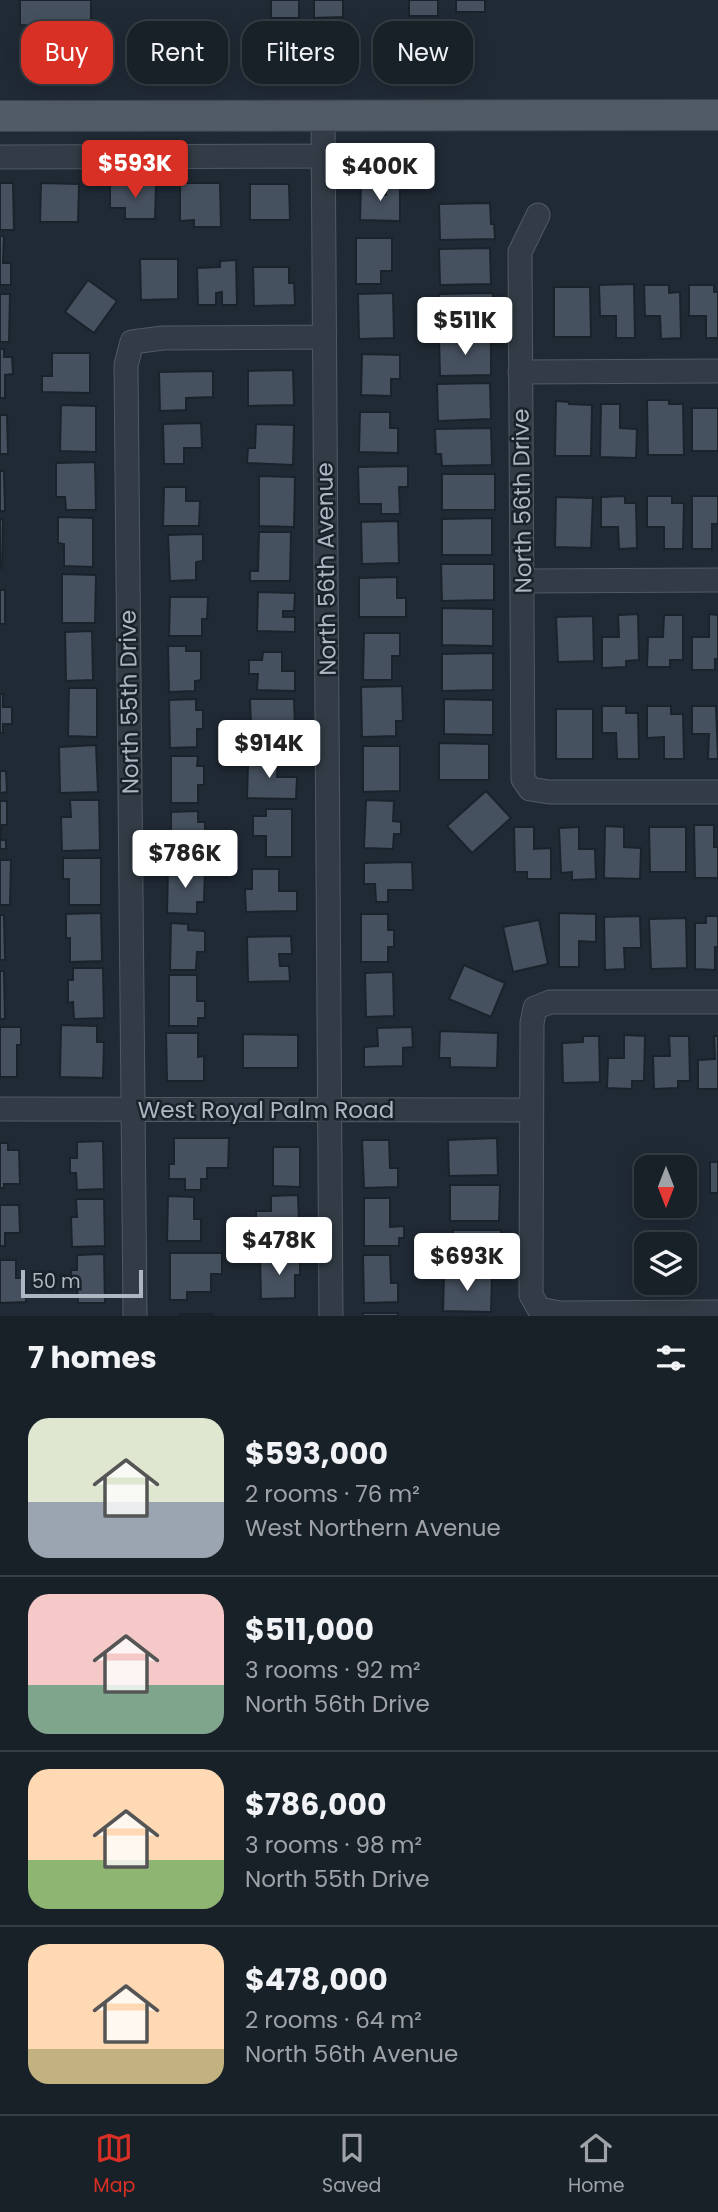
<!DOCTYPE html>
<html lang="en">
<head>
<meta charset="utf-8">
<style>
  :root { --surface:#182028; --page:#212830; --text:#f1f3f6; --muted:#9fa3a8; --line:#363e45; --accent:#d93025 }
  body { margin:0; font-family:Poppins,sans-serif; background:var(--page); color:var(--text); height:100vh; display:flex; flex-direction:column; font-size:26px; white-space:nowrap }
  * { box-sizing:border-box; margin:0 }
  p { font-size:23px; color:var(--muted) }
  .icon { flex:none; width:38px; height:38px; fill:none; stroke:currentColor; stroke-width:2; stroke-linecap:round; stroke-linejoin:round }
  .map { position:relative; height:1316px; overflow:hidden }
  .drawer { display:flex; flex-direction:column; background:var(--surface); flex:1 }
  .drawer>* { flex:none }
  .guide { position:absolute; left:21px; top:21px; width:677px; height:63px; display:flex; gap:14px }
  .needle { width:46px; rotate:180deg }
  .buttons { position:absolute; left:634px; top:1155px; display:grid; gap:14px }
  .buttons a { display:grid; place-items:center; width:63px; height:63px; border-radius:14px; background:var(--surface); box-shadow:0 4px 18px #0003,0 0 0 2px var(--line); font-size:35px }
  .scale { position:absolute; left:21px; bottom:18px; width:122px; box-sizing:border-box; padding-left:7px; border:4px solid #adb7c3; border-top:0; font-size:19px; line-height:24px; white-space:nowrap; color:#adb7c3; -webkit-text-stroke:5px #19212a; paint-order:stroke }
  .price { position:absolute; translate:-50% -60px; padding:0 16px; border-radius:7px; background:#fff; color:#222; font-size:23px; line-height:46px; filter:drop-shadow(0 2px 4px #0008) }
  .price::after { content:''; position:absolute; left:50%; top:42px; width:21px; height:16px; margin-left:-10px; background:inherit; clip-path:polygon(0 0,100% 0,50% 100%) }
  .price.selected { background:var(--accent); color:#fff }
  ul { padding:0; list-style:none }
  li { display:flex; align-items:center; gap:21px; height:175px; padding:0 28px }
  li+li { border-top:2px solid var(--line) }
  li span { display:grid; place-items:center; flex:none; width:196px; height:140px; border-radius:21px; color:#555 }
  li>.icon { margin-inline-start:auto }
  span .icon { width:84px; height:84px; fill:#fffc; stroke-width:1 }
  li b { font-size:30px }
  h2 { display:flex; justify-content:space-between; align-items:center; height:84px; padding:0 28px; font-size:30px }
  .tag { padding:0 24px; border-radius:21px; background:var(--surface); box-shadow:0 4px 18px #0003,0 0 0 2px var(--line); font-size:24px; line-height:63px }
  .tag.selected { background:var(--accent); color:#fff }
  .tabs { display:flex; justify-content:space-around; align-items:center; height:98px; border-top:2px solid var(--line); background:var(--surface); font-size:19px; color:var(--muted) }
  .tabs a { display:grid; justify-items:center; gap:4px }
  .tabs .selected { color:var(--accent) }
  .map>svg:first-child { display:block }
  .building { fill:#46515f; stroke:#1a232c; stroke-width:2 }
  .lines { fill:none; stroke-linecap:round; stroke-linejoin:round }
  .minor-casing { stroke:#505a64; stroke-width:25 }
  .major-casing { stroke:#3c454f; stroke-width:32 }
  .minor { stroke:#333c46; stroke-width:23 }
  .major { stroke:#515b66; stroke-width:30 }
  .labels { text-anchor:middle; stroke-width:5; stroke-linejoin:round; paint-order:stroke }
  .street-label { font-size:23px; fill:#adb7c3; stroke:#19212a }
</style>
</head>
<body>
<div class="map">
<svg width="718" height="1316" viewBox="0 0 718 1316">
  <rect width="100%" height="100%" fill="#202a35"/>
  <path class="building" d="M20,0H91V26L20,25Z
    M271,0H299V18H271Z
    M314,0H343V17L314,18Z
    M409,0H438V16H409Z
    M456,0H485V12H456Z
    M64,25H85L86,55L64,56Z
    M0,183H13L14,230H0Z
    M41,183L79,184L78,222H40Z
    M180,183H220L221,227H194V220L180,221Z
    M361,183H380L379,195H386V183H400V221L360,220Z
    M110,184H156L155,219H125V208H110Z
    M250,184H289L290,220H250Z
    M490,203L491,224H494L495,239L440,240L439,204Z
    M0,236H4L3,263H11V285H0Z
    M356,238H392V271H381V284H356Z
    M490,248L491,284L440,285L439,249Z
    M140,259H178V299L141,300Z
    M236,260L237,305H222V292L216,293V305H198L197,268L220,267V261Z
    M253,267H289V283H294L295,305L254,306Z
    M88,280L117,301L94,333L65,312Z
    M634,284L635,338H616V316H600L599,285Z
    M644,285H669V293L680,292L681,338L661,339L660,316H645Z
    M689,285H714V292H718V338H706V316H689Z
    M554,287H590L591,337H554Z
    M393,293L394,338L359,339L358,294Z
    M493,293V329L440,330L439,294Z
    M0,294H10L9,342H0Z
    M491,338V375L440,376L439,339Z
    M0,349H4V357H12L13,374L5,375V398H0Z
    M52,353H90V393L42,392V376H52Z
    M362,354L400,355V379H391V396L361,395Z
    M293,370L294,405L248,406V371Z
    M213,371V397L186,398V410L160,411L159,372Z
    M490,383L491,419L438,421L437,384Z
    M647,400H669V404H683L684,455H648Z
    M556,401L569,402V404L592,405L591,456H555Z
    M601,404H620V428L637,429L636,458L600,457Z
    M61,405L96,406V452L60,451Z
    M692,408H718V451H692Z
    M360,412H390V428H398V453L359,452Z
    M0,415H7L8,454H0Z
    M201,423L202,448H184V464H164L163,424Z
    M256,424L294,425L293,465L247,463L248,448H255Z
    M491,428L492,465L442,466L441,454H436L435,429Z
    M95,462L96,510H66L65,497H56V463Z
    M408,466V487H399L400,514H381V504H359L358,467Z
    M0,471H4L5,511H0Z
    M442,474H495V510H442Z
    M259,476L295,477L294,527L259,526Z
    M164,487H186V501H200L199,526H163Z
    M625,496V503H636L637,548L619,549L618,527H601V497Z
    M647,496H672V503H684L683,549H664V527H647Z
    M692,496H718V524H712V549H692Z
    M556,497L593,498L591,548L555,547Z
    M58,517L93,518V567L64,566V544L58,543Z
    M492,518V555H442V519Z
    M0,519L3,520L2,568H0Z
    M398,521L399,563L362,564L361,522Z
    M259,532H291L290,581H250V571H258Z
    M203,534V561L196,562V580L170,581L168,535Z
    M441,564H494V600L442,601Z
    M62,574L96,575L95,623H62Z
    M397,577V598H406V617H359V578Z
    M0,590H5V624H0Z
    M258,592L295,593L294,611H283V617H295V632L257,631Z
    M170,597H208L207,619H202V636H169Z
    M442,608L493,609V646L442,645Z
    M638,614L639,660L626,661V667L602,668V637H619L618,615Z
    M709,614L718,615V659H715V670H692V637H709Z
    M664,615H683V660H670V667H647L648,637H663Z
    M593,616L594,661L558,662L556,617Z
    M92,631L93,680L66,681L65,632Z
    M364,633H400V656H392V680H363Z
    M168,646H186V651H201V680L195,681V691L169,692Z
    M263,652H282V671H295V691L257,690L258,674H249V660H262Z
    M493,653V690L442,691V654Z
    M402,686L403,721H396V736L362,737L361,687Z
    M69,688H97V737L68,736Z
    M0,694H3V707H12V724H3V733H0Z
    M196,699V710H203V729H197V747L170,748L169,700Z
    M250,699H294L295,727H297L298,746L261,747L260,725H251Z
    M444,699L493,700V735L444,734Z
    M602,706H626V713H638L639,759H617L616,733H602Z
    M647,706H671V714H683L684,759H664V737L647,738Z
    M692,706H716L718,759H708L709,734H692Z
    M556,709H593V759H556Z
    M439,743L489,744V780H439Z
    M96,745L98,792L60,793L59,747Z
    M363,746H400V791L363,792Z
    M255,754H278L277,777H297L296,799L247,798L248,763H255Z
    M171,756H198L197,766H204V785H198V803H171Z
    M0,771H6L7,792L0,793Z
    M486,791L511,818L472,853L447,826Z
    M70,800H99L100,850L62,851L61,817H71Z
    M366,800L394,801L393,821L401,822V834H394L393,849L364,848Z
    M0,801H7V825H1V840H6V849H0Z
    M266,809H292V857H266V836H253V816H266Z
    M198,811V822H205V840H198L199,858L171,859V812Z
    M694,825H714V847H718V878H695Z
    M605,826L624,827V847L641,848L640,879L604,878Z
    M514,827H534V849L551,848V879H527V872H515Z
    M579,827V849H595L596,879L572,880V872L561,873L559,828Z
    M649,827H686V872H650Z
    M63,858H101V905H69V879H63Z
    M0,860H11L10,905H0Z
    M412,862L413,890H388V902H376L375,884H364V863Z
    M168,868L205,869L204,902H197V914L167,913Z
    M252,869H279V891H297V911L246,912L245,889H252Z
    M101,913L102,961L70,962V938H66V914Z
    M559,913L596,914V942L579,941V967H559Z
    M361,914H388V930H394V947H388V962H361Z
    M0,915H4L5,960H0Z
    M640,916L641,948H624L625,969L605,970L604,917Z
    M706,916H718V947H715V970L695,969V923H706Z
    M686,918L687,968L651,969L649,919Z
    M539,920L548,964L513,972L503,927Z
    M171,923L188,924V930L205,931V952H197L196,970H170Z
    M291,936L292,954H279L280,966H289L290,981L248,982L247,937Z
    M464,965L505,983L491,1017L449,999Z
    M73,968H103L104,1018L74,1019L73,1002L68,1003V980H73Z
    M0,971H4L5,1019H0Z
    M393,972L394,1016L366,1017L365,973Z
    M169,975H197V1001H205V1018H198V1026H169Z
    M61,1025L97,1026V1042H104L103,1078L60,1077Z
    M0,1027H21V1045H17V1077H0Z
    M412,1027L413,1047L403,1048V1066L364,1067V1047L378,1046L377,1028Z
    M440,1031L498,1033L497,1068L450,1067V1058H439Z
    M166,1033H198V1057L204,1056V1081H167Z
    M243,1034L298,1035V1068H243Z
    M624,1035L645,1036L644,1081H632V1089L607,1088L608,1058H624Z
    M583,1036H599L600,1082L563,1083L562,1043L583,1042Z
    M669,1036H689L690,1081H678V1088L654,1089L653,1056H670Z
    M714,1036H718V1089H698V1060L715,1059Z
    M174,1138H229L228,1168H207V1179H201V1190H185V1179H169V1164H174Z
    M497,1138L498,1175L449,1176L448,1140Z
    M362,1140H389L390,1168H398V1187L364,1188Z
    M103,1141L104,1189L77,1190L76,1173H70V1158H77V1142Z
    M0,1143H8V1150H19L20,1184H4V1188H0Z
    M273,1147H300V1187L273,1186Z
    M710,1162H718V1193H710Z
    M450,1185H500L499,1221H450Z
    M298,1195L299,1222H288V1237L256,1238V1211H271V1196Z
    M168,1196L194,1197V1219H201V1241H167Z
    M364,1198H390V1227L404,1226V1238H399V1246H364Z
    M76,1199H104L105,1246L72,1247L71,1217H77Z
    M0,1205H19L20,1233H5V1246H0Z
    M453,1230H501V1262L453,1263Z
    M170,1253H222V1274H211V1292H187V1300H170Z
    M104,1254L105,1303H78L77,1286H72L71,1270H77V1255Z
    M363,1255H390L391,1283H398V1302L364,1303Z
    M300,1256V1275H295V1298L261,1299L260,1257Z
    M0,1260H16V1278H25L26,1302L0,1303Z
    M444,1275L492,1276L491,1312L443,1311Z
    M363,1313H398V1316H363Z
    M180,1314H213V1316H180Z"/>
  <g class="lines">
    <g class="minor-casing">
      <path id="minor" d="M323,116L331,1316
        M0,157L405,156
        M538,215L520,252L523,779L530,789L549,792H718
        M520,372L718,371
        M523,581L718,580
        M718,1002H550L535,1008L532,1023L531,1295L539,1309L560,1313L718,1312
        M0,1109L531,1110
        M135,1316L126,365L132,342L163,338L323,337"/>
    </g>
    <g class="major-casing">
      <path id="major" d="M0,116L718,115"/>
    </g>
    <use href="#minor" class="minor"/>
    <use href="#major" class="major"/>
  </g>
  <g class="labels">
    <g class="street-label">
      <text transform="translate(522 501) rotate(-91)" y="8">North 56th Drive</text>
      <text transform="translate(326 569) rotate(-91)" y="8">North 56th Avenue</text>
      <text transform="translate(129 702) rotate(-91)" y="8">North 55th Drive</text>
      <text x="266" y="1118">West Royal Palm Road</text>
    </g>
  </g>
</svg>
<div class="buttons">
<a><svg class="needle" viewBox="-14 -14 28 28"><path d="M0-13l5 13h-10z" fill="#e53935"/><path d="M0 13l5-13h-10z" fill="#9fa3a8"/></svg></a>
<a><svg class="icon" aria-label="layers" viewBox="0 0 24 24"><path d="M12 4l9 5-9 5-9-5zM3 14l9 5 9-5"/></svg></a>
</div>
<div class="scale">50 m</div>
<b class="price selected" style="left:135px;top:200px">$593K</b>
<b class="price" style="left:380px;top:203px">$400K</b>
<b class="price" style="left:465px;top:357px">$511K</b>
<b class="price" style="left:269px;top:780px">$914K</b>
<b class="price" style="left:185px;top:890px">$786K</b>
<b class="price" style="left:279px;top:1277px">$478K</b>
<b class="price" style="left:467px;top:1293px">$693K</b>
<div class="guide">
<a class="tag selected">Buy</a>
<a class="tag">Rent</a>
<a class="tag">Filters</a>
<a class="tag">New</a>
</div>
</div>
<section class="drawer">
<h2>7 homes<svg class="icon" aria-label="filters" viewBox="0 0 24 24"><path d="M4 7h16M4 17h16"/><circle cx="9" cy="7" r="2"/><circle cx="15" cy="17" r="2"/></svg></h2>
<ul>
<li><span style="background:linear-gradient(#dfe7d0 60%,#9aa5b1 0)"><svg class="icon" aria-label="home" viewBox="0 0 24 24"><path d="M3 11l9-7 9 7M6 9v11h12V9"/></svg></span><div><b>$593,000</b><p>2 rooms · 76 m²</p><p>West Northern Avenue</p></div></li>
<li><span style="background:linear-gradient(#f6c9c9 65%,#7fa58c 0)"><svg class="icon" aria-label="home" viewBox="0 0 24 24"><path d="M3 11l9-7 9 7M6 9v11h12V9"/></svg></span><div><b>$511,000</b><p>3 rooms · 92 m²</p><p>North 56th Drive</p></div></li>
<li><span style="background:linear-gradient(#ffd9b3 65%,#8fb573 0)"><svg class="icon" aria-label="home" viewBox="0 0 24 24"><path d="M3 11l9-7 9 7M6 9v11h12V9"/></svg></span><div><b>$786,000</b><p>3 rooms · 98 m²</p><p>North 55th Drive</p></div></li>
<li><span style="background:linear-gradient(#ffd9b3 75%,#c2b280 0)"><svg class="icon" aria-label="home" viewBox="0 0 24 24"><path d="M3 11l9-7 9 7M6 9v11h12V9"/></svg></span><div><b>$478,000</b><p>2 rooms · 64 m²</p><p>North 56th Avenue</p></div></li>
</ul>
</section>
<nav class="tabs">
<a class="selected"><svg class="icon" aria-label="map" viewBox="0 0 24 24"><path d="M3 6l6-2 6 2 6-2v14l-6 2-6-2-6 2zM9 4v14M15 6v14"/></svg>Map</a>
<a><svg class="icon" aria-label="saved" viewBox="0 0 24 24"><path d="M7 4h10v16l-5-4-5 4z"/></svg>Saved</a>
<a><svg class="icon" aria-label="home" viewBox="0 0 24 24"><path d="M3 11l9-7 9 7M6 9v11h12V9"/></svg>Home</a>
</nav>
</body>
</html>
